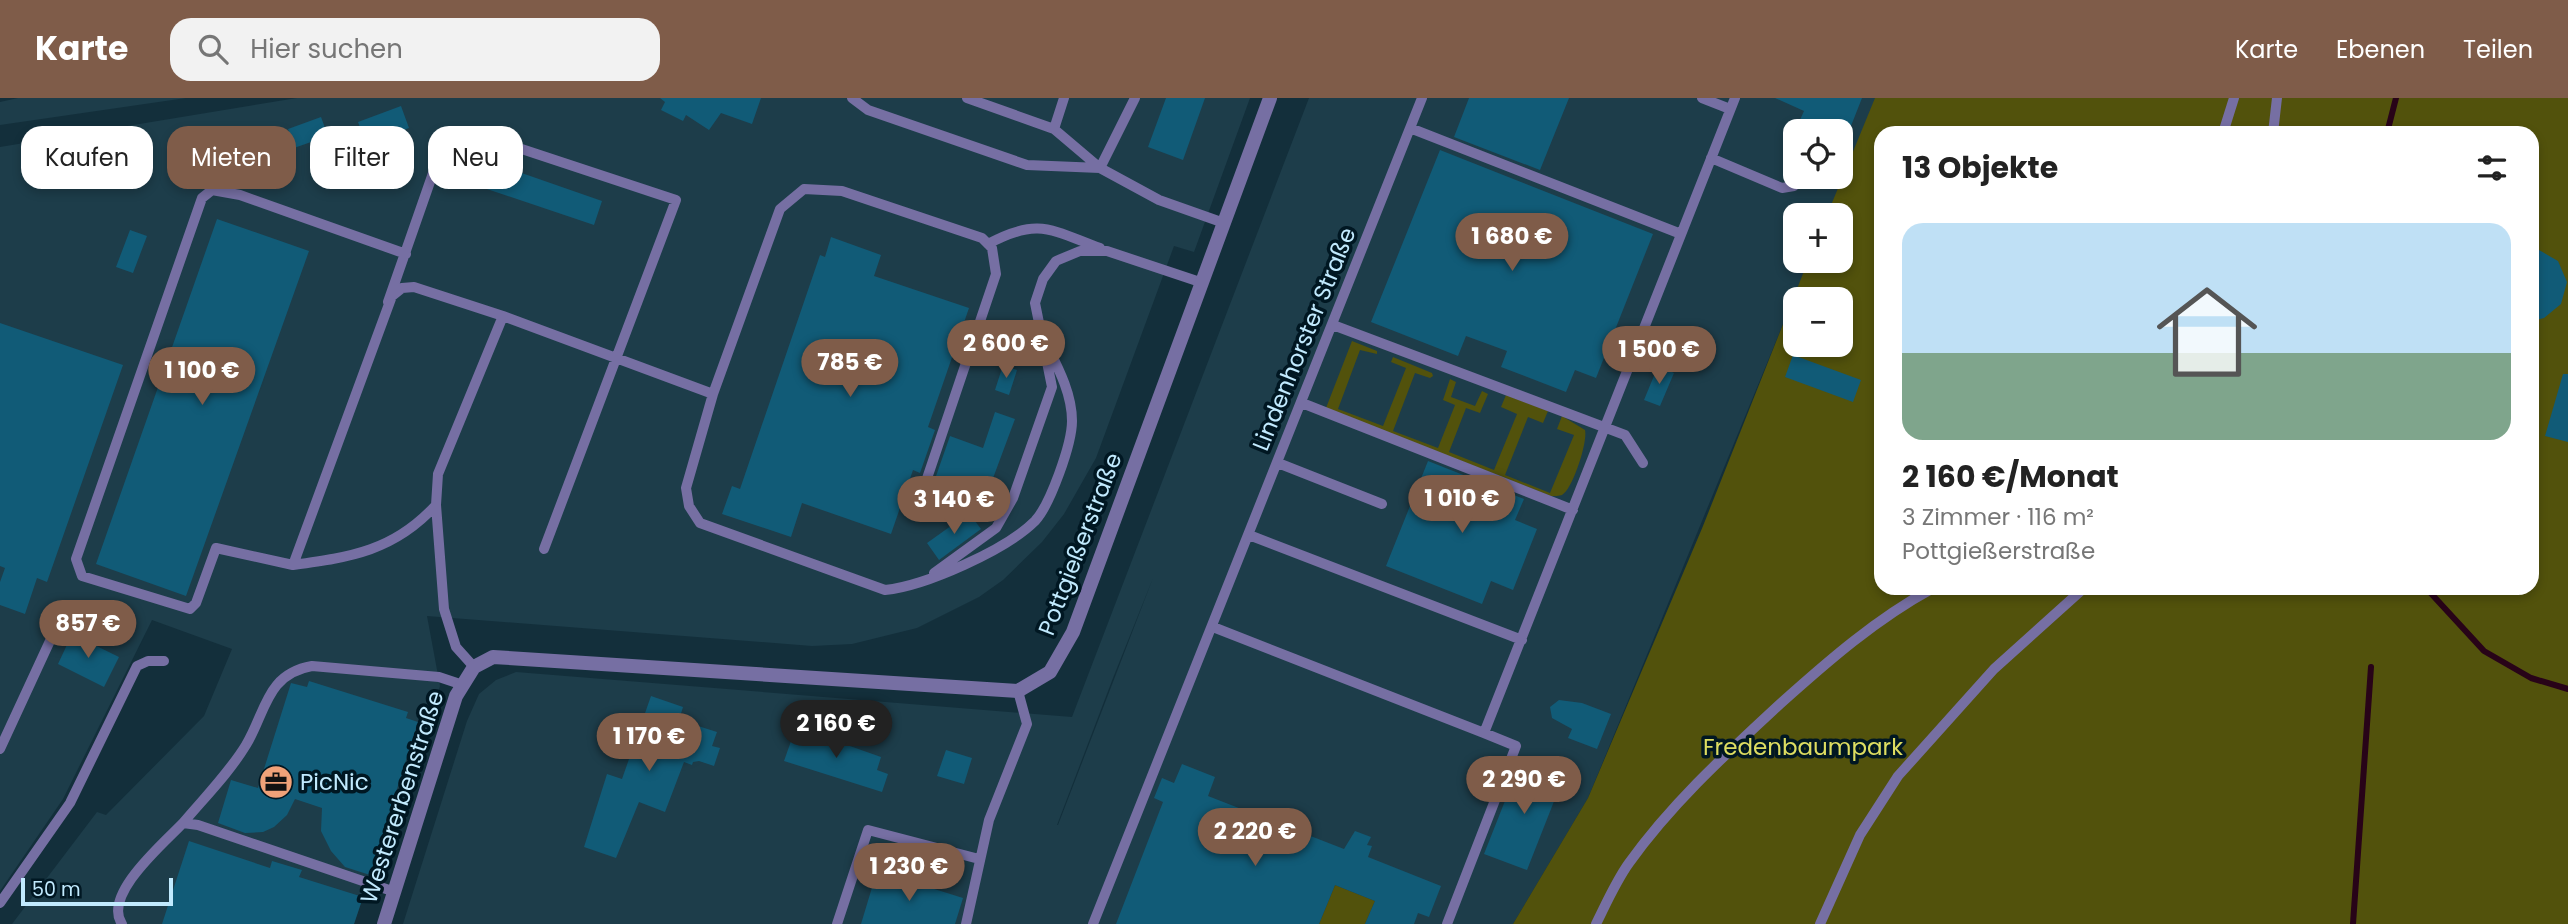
<!DOCTYPE html>
<html lang="de">
<head>
<meta charset="utf-8">
<style>
  :root { --surface:#fff; --page:#f2f2f2; --text:#222; --muted:#767676; --line:#e0e0e0; --accent:#7f5c49 }
  body { margin:0; font-family:Poppins,sans-serif; background:var(--page); color:var(--text); height:100vh; display:flex; flex-direction:column; font-size:26px; white-space:nowrap }
  * { box-sizing:border-box; margin:0 }
  p { font-size:23px; color:var(--muted) }
  .icon { flex:none; width:38px; height:38px; fill:none; stroke:currentColor; stroke-width:2; stroke-linecap:round; stroke-linejoin:round }
  .map { position:relative; flex:1; overflow:hidden }
  .sheet { position:absolute; left:1874px; top:28px; width:665px; height:469px; display:flex; flex-direction:column; background:var(--surface); border-radius:21px; box-shadow:0 4px 10px #0003 }
  .sheet>* { flex:none }
  .banner { position:absolute; left:21px; top:28px; width:665px; height:63px; display:flex; gap:14px }
  .fabs { position:absolute; left:1783px; top:21px; display:grid; gap:14px }
  .fabs a { display:grid; place-items:center; width:70px; height:70px; border-radius:14px; background:var(--surface); box-shadow:0 4px 10px #0003; font-size:35px }
  .scale { position:absolute; left:21px; bottom:18px; width:152px; box-sizing:border-box; padding-left:7px; border:4px solid #c1eafe; border-top:0; font-size:19px; line-height:24px; white-space:nowrap; color:#c1eafe; -webkit-text-stroke:5px #001722; paint-order:stroke }
  .price { position:absolute; translate:-50% -60px; padding:0 16px; border-radius:24px; background:var(--accent); color:#fff; font-size:23px; line-height:46px; filter:drop-shadow(0 2px 4px #0008) }
  .price::after { content:''; position:absolute; left:50%; top:42px; width:21px; height:16px; margin-left:-10px; background:inherit; clip-path:polygon(0 0,100% 0,50% 100%) }
  .price.on { background:#222; color:#fff }
  ul { padding:0; list-style:none }
  li { display:grid; align-content:center; gap:14px; height:371px; padding:0 28px }
  li+li { border-top:2px solid var(--line) }
  li span { display:grid; place-items:center; height:217px; border-radius:21px; color:#555 }
  li>.icon { margin-inline-start:auto }
  span .icon { width:126px; height:126px; fill:#fffc; stroke-width:1 }
  li b { font-size:30px }
  h2 { display:flex; justify-content:space-between; align-items:center; height:84px; padding:0 28px; font-size:30px }
  .tag { padding:0 24px; border-radius:21px; background:var(--surface); box-shadow:0 4px 10px #0003; font-size:24px; line-height:63px }
  .tag.on { background:var(--accent); color:#fff }
  header { display:flex; align-items:center; gap:42px; box-sizing:border-box; height:98px; padding:0 35px; background:var(--accent); color:#fff }
  header strong { font-size:33px }
  nav { display:flex; gap:38px; margin-inline-start:auto; font-size:24px }
  .search { width:490px; height:63px; background:var(--page); display:flex; align-items:center; gap:18px; box-sizing:border-box; padding:0 24px; border-radius:21px; color:var(--muted); font-size:26px }
  .map>svg:first-child { display:block }
  .built { fill:#1d3d4a; fill-rule:evenodd }
  .green { fill:#52520c; fill-rule:evenodd }
  .lines { fill:none; stroke-linecap:round; stroke-linejoin:round }
  .stream { stroke:#280318; stroke-width:6 }
  .building { fill:#115b77 }
  .service { stroke:#766fa3; stroke-width:10 }
  .tertiary { stroke:#766fa3; stroke-width:14 }
  .labels { text-anchor:middle; stroke-width:7; stroke-linejoin:round; paint-order:stroke }
  .street-label { font-size:23px; fill:#c1eafe; stroke:#001722 }
  .park-label { font-size:23px; fill:#dddd61; stroke:#001722 }
  .poi-label { font-size:23px; fill:#c1eafe; stroke:#001722; text-anchor:start }
</style>
</head>
<body>
<header>
<strong>Karte</strong>
<div class="search"><svg class="icon" aria-label="search" viewBox="0 0 24 24"><circle cx="10" cy="10" r="6"/><path d="M15 15l6 6"/></svg>Hier suchen</div>
<nav><a>Karte</a><a>Ebenen</a><a>Teilen</a></nav>
</header>
<div class="map">
<svg width="2568" height="826" viewBox="0 0 2568 826">
  <rect width="100%" height="100%" fill="#132f3b"/>
  <path class="built" d="M18,0H186L0,27V4Z
    M297,0H1250L1194,154L1174,148L1096,360L1064,416L1042,444L1003,482L979,499L917,530L852,546L812,548L427,518L440,588L386,774L372,773L354,826H12L97,714L106,717L204,618L232,551L152,522L63,701L0,793V49Z
    M1309,0H1876L1828,117H1796V163H1809L1588,700L1513,826H403L467,623L479,596L496,582L516,574L1072,619ZM1796,33H1841V79H1796ZM1153,480L1058,727H1057L1113,580Z"/>
  <path class="green" d="M1875,0H2568V826H1513L1588,700L1703,428L1808,163H1841V117H1827ZM1881,35H2532V490H1881ZM1796,201H1841V247H1796Z
    M1352,243L1377,253V256L1360,252L1338,311L1383,328L1406,270L1391,264L1393,259L1432,275L1433,278L1430,280L1415,275L1393,333L1438,350L1455,307L1443,302L1450,281L1456,284L1451,299L1475,308L1482,293L1488,296L1480,315L1466,310L1449,354L1494,372L1517,316L1501,309L1506,297L1548,313L1543,325L1528,319L1505,377L1550,395L1574,337L1557,331L1562,318L1585,332C1588,343 1573,391 1562,397C1560,398 1553,398 1551,398L1326,310Z
    M1335,787L1375,803L1365,826H1319Z"/>
  <g class="lines">
    <path class="stream" d="M2387,35L2396,0
      M2426,490L2484,553L2531,580L2568,591
      M2353,826L2371,569"/>
  </g>
  <path class="building" d="M660,0H761L752,26L721,15L709,32L686,17L683,23L661,12L665,4Z
    M1166,0H1205L1183,62L1148,49Z
    M1469,0H1569L1540,72L1454,39Z
    M1775,0H1862L1849,33H1795L1804,13Z
    M401,8L409,30L366,46L358,24Z
    M321,19L328,38L294,50L288,31Z
    M1440,52L1653,136L1596,280L1575,272L1566,294L1501,269L1507,253L1466,238L1458,258L1371,224Z
    M484,62L602,103L594,127L475,87Z
    M217,121L309,153L186,498L96,466Z
    M130,132L147,138L133,175L116,169Z
    M831,139L881,157L874,178L969,210L928,329L935,332L920,375L913,372L891,436L802,405L791,439L722,416L732,388L740,391L820,157L825,159Z
    M2532,148L2558,163L2567,184L2561,206L2544,220L2532,223Z
    M0,225L123,267L47,484L37,480L25,516L0,507V484L5,470L0,468Z
    M1793,257L1861,282L1853,304L1785,279Z
    M1003,267L1017,272L1009,297L995,292Z
    M1658,268L1674,275L1660,308L1644,302Z
    M2563,276H2568V344L2545,338Z
    M995,314L1015,321L986,399L935,381L950,338L983,350Z
    M1428,363L1524,401L1515,422L1537,431L1513,492L1491,483L1482,506L1386,468Z
    M969,415L981,431L939,462L927,445Z
    M72,536L119,559L104,589L58,566Z
    M309,583L408,614L406,620L418,624L370,777L345,769L331,753L321,733L322,710L295,701L287,717L274,729L263,734L245,735L218,725L231,682L258,690L291,585L307,589Z
    M651,598L683,609L679,622L717,634L712,648L720,650L714,668L699,663L693,664L692,667L684,664L665,714L639,704L616,760L584,749L607,676L622,681Z
    M1559,602L1582,605L1611,616L1597,651L1568,640L1572,631L1552,620L1550,609Z
    M796,629L881,659L877,672L888,676L882,694L784,663Z
    M946,652L972,660L964,686L937,678Z
    M1530,665L1564,678L1527,772L1484,756L1518,670L1527,673Z
    M1182,666L1215,679L1208,698L1344,751L1355,733L1371,739L1367,747L1372,748L1368,759L1441,788L1429,819L1418,815L1414,826H1365L1375,803L1335,787L1319,826H1116L1163,704L1154,700L1162,680L1174,685Z
    M189,743L270,770L272,763L302,772L299,779L363,799L354,826H162Z
    M877,773L963,800L955,826H861Z"/>
  <g class="lines">
    <path class="service" d="M852,0L868,12L1027,67L1100,70L1135,0
      M967,0L1054,31
      M1064,0L1054,31L1100,70L1159,102L1224,125
      M1702,0L1730,11
      M1410,30L1681,136
      M2223,35L2234,0
      M2273,35L2277,0
      M1711,60L1782,90L1794,88L1801,79
      M988,146C1038,119 1051,132 1100,150
      M388,204L439,58C455,40 464,36 488,40L676,102L544,451
      M1333,227L1625,337L1643,365
      M713,296L686,390L689,408L700,425L885,492C925,488 1006,452 1035,423C1050,407 1072,346 1072,323C1072,291 1053,261 1040,233
      M1302,305L1573,412
      M1278,365L1382,406
      M436,407C394,453 351,459 293,467L392,198L402,190L414,189L503,218
      M1249,437L1522,542
      M293,467L216,450L196,505L190,511L82,478L76,461L202,100L212,92L240,97L406,156
      M934,475L996,430L1013,400L1052,289L1035,205L1043,181L1056,163L1080,153H1107L1203,185
      M1213,529L1484,635L1735,0
      M474,569L456,549L444,511L436,407L438,376L503,218L713,296L780,111L804,91L842,93L982,140L992,150L996,176L919,404L949,414L953,403
      M0,651L55,532
      M183,725C204,700 229,675 246,647C266,614 266,576 312,568L439,579L463,587
      M0,805L70,705L137,568L148,563H164
      M122,826C102,797 164,745 183,725L198,727L395,794
      M837,826L868,732L979,761
      M966,826L989,722L1027,626L1018,593
      M1093,826L1422,0
      M1447,826L1516,648L1484,635
      M1596,826C1606,806 1616,783 1629,765C1672,705 1726,656 1780,606C1828,563 1876,521 1933,490
      M1820,826L1860,737L1898,678L1994,571L2084,490"/>
    <path class="tertiary" d="M384,826L456,598L474,569L493,559L1018,593L1050,574L1073,534L1270,0"/>
  </g>
  <defs>
    <g id="office-disc" transform="scale(1.75)"><circle r="9.5" fill="#f0a279" stroke="#001722"/><path d="M-6-3h4V-5.5h4V-3h4V5H-6ZM-1-4.5V-3h2v-1.5ZM-6 0V1H6V0Z" fill="#111"/></g>
  </defs>
  <g fill-rule="evenodd">
    <use href="#office-disc" x="276" y="684"/>
  </g>
  <g class="labels">
    <g class="street-label">
      <text transform="translate(1304 241) rotate(-68)" y="8">Lindenhorster Straße</text>
      <text transform="translate(1080 446) rotate(-69)" y="8">Pottgießerstraße</text>
      <text transform="translate(402 699) rotate(-72)" y="8">Westererbenstraße</text>
    </g>
    <g class="park-label">
      <text x="1803" y="657">Fredenbaumpark</text>
    </g>
    <g class="poi-label">
      <text x="300" y="692">PicNic</text>
    </g>
  </g>
</svg>
<div class="fabs">
<a><svg class="icon" aria-label="locate" viewBox="0 0 24 24"><circle cx="12" cy="12" r="6"/><path d="M12 2v4M12 18v4M2 12h4M18 12h4"/></svg></a>
<a>+</a>
<a>−</a>
</div>
<div class="scale">50 m</div>
<b class="price" style="left:1512px;top:175px">1 680 €</b>
<b class="price" style="left:1006px;top:282px">2 600 €</b>
<b class="price" style="left:1659px;top:288px">1 500 €</b>
<b class="price" style="left:850px;top:301px">785 €</b>
<b class="price" style="left:202px;top:309px">1 100 €</b>
<b class="price" style="left:1462px;top:437px">1 010 €</b>
<b class="price" style="left:954px;top:438px">3 140 €</b>
<b class="price" style="left:88px;top:562px">857 €</b>
<b class="price on" style="left:836px;top:662px">2 160 €</b>
<b class="price" style="left:649px;top:675px">1 170 €</b>
<b class="price" style="left:1524px;top:718px">2 290 €</b>
<b class="price" style="left:1255px;top:770px">2 220 €</b>
<b class="price" style="left:909px;top:805px">1 230 €</b>
<div class="banner">
<a class="tag">Kaufen</a>
<a class="tag on">Mieten</a>
<a class="tag">Filter</a>
<a class="tag">Neu</a>
</div>
<section class="sheet">
<h2>13 Objekte<svg class="icon" aria-label="filters" viewBox="0 0 24 24"><path d="M4 7h16M4 17h16"/><circle cx="9" cy="7" r="2"/><circle cx="15" cy="17" r="2"/></svg></h2>
<ul>
<li><span style="background:linear-gradient(#bfe0f5 60%,#7fa58c 0)"><svg class="icon" aria-label="home" viewBox="0 0 24 24"><path d="M3 11l9-7 9 7M6 9v11h12V9"/></svg></span><div><b>2 160 €/Monat</b><p>3 Zimmer · 116 m²</p><p>Pottgießerstraße</p></div></li>
</ul>
</section>
</div>
</body>
</html>
